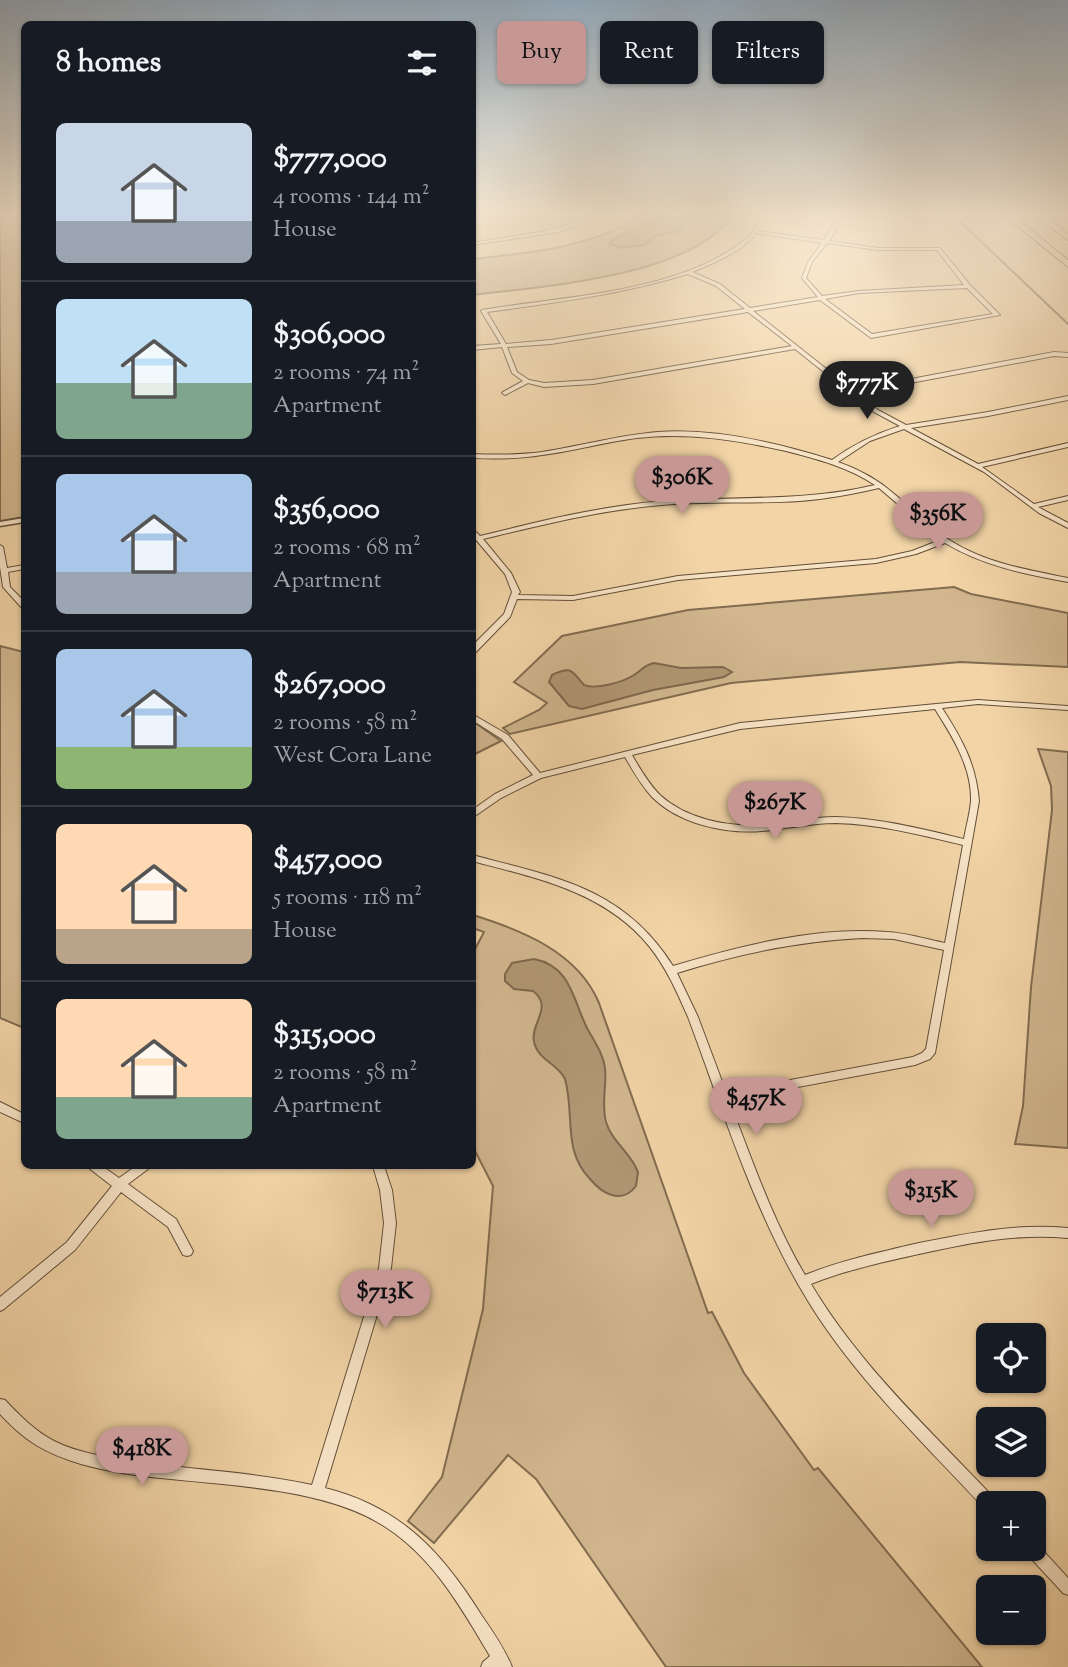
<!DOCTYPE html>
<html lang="en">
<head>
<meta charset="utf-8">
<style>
  :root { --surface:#171b24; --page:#20242c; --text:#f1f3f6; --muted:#9ea1a6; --line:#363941; --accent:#c59692 }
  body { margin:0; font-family:"Sorts Mill Goudy",serif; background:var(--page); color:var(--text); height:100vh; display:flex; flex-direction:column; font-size:26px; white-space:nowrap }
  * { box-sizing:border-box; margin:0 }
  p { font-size:23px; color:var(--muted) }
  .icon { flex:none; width:38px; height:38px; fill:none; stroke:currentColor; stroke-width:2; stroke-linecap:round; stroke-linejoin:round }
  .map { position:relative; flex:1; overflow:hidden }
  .side { position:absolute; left:21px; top:21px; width:455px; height:1148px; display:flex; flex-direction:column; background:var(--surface); border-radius:10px; box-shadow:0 2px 5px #0004 }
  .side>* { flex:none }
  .banner { position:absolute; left:497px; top:21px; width:466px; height:63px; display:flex; gap:14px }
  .buttons { position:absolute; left:976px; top:1323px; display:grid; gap:14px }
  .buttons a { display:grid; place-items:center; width:70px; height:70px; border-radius:10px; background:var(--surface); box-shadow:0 2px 5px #0004; font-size:35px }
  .price { position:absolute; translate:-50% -60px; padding:0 16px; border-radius:24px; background:var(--accent); color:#111; font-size:23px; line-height:46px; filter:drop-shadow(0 2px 4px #0008) }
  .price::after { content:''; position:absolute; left:50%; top:42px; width:21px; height:16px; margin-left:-10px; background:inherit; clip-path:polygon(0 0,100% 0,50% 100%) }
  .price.on { background:#222; color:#fff }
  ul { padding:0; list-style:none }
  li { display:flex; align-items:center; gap:21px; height:175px; padding:0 35px }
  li+li { border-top:2px solid var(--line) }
  li span { display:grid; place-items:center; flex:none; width:196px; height:140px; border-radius:10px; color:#555 }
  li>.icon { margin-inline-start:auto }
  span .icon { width:84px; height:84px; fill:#fffc; stroke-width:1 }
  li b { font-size:30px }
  h2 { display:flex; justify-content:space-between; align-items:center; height:84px; padding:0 35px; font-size:30px }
  .tag { padding:0 24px; border-radius:10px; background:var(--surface); box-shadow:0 2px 5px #0004; font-size:24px; line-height:63px }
  .tag.on { background:var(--accent); color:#111 }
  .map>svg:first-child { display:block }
  .green { fill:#d1b68e; stroke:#826c50; stroke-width:2 }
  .water { fill:#b19774; stroke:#7e684d; stroke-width:2 }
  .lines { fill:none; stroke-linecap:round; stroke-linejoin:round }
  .stream { stroke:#7e684d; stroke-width:2 }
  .minor-casing { stroke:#624e37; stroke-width:2 }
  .tertiary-casing { stroke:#624e37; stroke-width:3 }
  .motorway-casing { stroke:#322112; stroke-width:2 }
  .minor { fill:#f7e3c6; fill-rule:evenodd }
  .tertiary { fill:#f7e3c6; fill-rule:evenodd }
  .motorway { fill:#f2d4a7; fill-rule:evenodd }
</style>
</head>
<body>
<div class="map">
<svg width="1068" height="1667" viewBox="0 0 1068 1667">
  <rect width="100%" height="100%" fill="#f2d4a7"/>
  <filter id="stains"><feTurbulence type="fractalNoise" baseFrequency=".00286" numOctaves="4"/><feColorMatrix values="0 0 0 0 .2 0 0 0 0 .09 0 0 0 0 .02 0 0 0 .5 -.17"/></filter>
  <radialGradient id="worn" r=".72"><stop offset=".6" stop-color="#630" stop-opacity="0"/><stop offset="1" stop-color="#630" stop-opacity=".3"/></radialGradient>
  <path class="green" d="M0,212H24V517L0,521Z
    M647,212H734C697,277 541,286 473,295L472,259C532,253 596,247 647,212Z
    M954,587L971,594L1068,613V667L960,662L731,683L510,734L503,728L539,710L547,703L514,682L562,636L688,610Z
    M0,646L24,652V1028L0,1018Z
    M474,722L501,741L473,755Z
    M1038,749L1068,752V1148L1015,1144L1023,1106L1031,987L1052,810L1051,786Z
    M473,915C521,930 578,952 599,1003L708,1313L712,1312L744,1373L814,1470L818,1468L982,1667H666L536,1479L508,1455L434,1543L408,1521L442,1477L483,1309L493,1186L473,1147V953L484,932L473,928Z"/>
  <path class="water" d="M688,212L695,214L698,219L685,224L679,231L655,236L645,245L622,248L609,244C616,232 673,211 688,212Z
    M654,663L681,668L723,667L732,672L724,677L653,690L582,709L569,706L549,682L552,675C573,665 572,672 584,685C596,690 623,682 634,675C642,670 644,665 654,663Z
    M534,959C571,966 573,1000 587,1028C594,1041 603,1053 605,1068C607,1086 601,1103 606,1122C612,1142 631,1153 638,1172L636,1186C630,1194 622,1198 612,1195C603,1193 596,1186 590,1179C562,1150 575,1114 565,1079C558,1064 538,1060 534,1042C530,1023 554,1007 533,991L514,989L505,981V974L512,963Z"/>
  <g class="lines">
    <path class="stream" d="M950,212L1068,324"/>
    <g class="minor-casing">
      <path id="minor" d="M504,212H520L557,229L601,212H606L559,232L472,245V243L552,230L516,213L472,217V215Z
        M766,212H770L758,231L824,240L835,222L838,212L931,219L929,221L841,215L835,231L829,241L878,248H940L970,285L1000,315L871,338L820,300L753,311L853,390L1054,352L1068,353V357L1054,356L857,393L878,410L906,425L988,412L1068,396V400L988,416L911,428L978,464L1068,443V447L982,467L1034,504L1068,496V500L1038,507L1068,523V528L1039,513L984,472L904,429L870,441L838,462C858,469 877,479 893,493C913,509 929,528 951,541C986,563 1028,570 1068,578V582C1025,574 983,566 945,543L916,554L876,563L678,580L573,600L517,599L510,617L475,653H472V646L504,614L512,592L505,574L472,535V528L480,536C541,521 601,506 663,501C734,496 805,502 875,485C848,467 817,459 786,451C736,440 688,432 637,438C605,442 574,451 542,455C519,459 496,459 472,458V454C496,455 519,455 542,452C581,446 619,435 658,432C715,428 778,443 832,460C854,444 875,434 900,426L874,412L795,349L593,384L544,387L528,383L505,395L502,393L503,392L523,381L512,373L502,347L472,350V346L501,344L481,311L482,310C564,296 681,293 747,238C755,232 760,220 766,212ZM756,233L822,243L808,262L802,278L818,297L750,308L720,284L692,272C712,264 744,251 756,233ZM827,243L878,250H937L964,285L859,291L822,296L806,278L812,262ZM688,274L716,286L745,309L551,340L506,344L487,312C555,303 623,294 688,274ZM967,288L993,314L872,334L825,299L859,293ZM748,312L792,346L593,380L544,383L529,380L517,372L507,347L551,344ZM879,488L940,540L912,551L876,559L678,576L573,596L518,595L520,592L511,573L483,539C542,525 601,510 661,505C708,501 754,504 800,501C827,499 853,494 879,488Z
        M0,545L3,547L7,568L24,565V569L8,572L10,587L24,601V607H21L3,587L0,567Z
        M978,700L1068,706V710L978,704L942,708C962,739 976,764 979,801L935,1053L930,1059L915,1065L729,1100C752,1160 773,1221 805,1275C842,1260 881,1252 919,1243C969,1233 1017,1223 1068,1228V1238C1017,1233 969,1243 919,1254C883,1262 846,1270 811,1284C859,1365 930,1430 994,1498L996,1503H989V1510L984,1508C923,1442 855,1378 808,1301C754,1213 724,1113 688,1017C677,992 666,967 649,946C605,892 537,878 472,861V855C556,877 624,888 673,966C740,946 817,926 887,932C906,933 926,939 945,943L963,845C921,835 879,824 836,823C811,823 787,829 762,831C725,834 679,824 652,797C641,785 633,771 625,757L541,778L501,798L472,818V810L495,794L533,775L502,739L472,720V714L508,735L540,773L740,723ZM935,709C952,736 972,767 971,801C970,813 966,827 964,839C922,829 880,818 836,817C811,817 786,823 761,825C727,827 686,819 660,795C649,784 640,769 632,755L740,729ZM863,938L894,939L944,950L926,1049L922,1053L913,1057L726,1092L698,1017L677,973C737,954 799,941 863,938Z
        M0,1102L24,1114V1123L0,1112Z
        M88,1166H102L119,1178L136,1166H149L148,1169L128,1184L176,1219L193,1251L191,1255L187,1256L183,1255L168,1227L121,1192L75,1250L4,1309L0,1311V1297L67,1242L112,1186L90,1169Z
        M373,1166H384L392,1190L396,1223L391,1268L325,1488C401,1507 442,1552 482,1616C493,1632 505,1649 512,1667H481L483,1662L490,1656C462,1609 434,1559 387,1528C320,1483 207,1486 128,1474C97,1469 64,1462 36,1445C23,1437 11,1426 0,1414V1399L5,1400C20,1416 35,1431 54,1441C78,1453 106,1457 132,1461C192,1470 253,1472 312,1485L379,1268L384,1223L380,1190Z
        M1034,1543L1037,1544L1068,1578V1595L1063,1593L1027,1554L1025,1549H1034Z"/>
    </g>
    <g class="tertiary-casing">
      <path id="tertiary" d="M24,518V522L0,526V522Z"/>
    </g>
    <g class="motorway-casing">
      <path id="motorway" d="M1000,212H1009L1068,260V267Z
        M1030,212H1039L1068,234V240Z"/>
    </g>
    <use href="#minor" class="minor"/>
    <use href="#tertiary" class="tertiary"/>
    <use href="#motorway" class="motorway"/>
  </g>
  <linearGradient id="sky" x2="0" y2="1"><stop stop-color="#92a8ba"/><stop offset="0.48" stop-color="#f9ecd7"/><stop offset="1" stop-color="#f9ecd7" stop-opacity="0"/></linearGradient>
  <rect width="1068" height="445" fill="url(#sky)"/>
  <rect width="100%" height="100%" filter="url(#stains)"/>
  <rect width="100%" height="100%" fill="url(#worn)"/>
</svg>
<div class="buttons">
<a><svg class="icon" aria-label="locate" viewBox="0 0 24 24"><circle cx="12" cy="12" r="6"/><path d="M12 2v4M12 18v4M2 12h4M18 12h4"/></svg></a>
<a><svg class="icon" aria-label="layers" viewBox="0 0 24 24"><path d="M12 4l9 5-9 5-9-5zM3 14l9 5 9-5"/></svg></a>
<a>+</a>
<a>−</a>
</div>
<b class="price on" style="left:867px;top:421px">$777K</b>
<b class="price" style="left:682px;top:516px">$306K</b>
<b class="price" style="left:938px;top:552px">$356K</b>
<b class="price" style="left:775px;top:841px">$267K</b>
<b class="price" style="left:756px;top:1137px">$457K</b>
<b class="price" style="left:931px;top:1229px">$315K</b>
<b class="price" style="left:385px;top:1330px">$713K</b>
<b class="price" style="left:142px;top:1487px">$418K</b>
<div class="banner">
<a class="tag on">Buy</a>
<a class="tag">Rent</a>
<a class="tag">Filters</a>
</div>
<section class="side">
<h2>8 homes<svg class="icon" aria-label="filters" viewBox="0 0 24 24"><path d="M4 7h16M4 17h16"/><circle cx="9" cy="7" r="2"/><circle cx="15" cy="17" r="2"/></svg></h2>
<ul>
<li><span style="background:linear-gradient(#c9d6e8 70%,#9aa5b1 0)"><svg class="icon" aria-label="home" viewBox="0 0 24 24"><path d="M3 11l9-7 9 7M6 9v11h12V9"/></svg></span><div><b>$777,000</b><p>4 rooms · 144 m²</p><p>House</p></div></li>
<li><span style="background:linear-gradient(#bfe0f5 60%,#7fa58c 0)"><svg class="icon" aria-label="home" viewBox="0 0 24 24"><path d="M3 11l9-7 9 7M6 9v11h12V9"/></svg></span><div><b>$306,000</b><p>2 rooms · 74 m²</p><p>Apartment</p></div></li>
<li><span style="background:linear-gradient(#a9c7e8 70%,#9aa5b1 0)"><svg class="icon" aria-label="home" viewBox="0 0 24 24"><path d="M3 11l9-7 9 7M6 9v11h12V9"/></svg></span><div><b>$356,000</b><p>2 rooms · 68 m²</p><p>Apartment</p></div></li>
<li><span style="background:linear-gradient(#a9c7e8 70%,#8fb573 0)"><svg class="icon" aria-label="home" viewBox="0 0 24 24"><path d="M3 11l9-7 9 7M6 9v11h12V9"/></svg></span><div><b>$267,000</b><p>2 rooms · 58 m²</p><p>West Cora Lane</p></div></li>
<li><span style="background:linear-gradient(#ffd9b3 75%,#b9a48a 0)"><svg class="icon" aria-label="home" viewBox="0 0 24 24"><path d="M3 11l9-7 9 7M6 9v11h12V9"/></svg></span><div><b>$457,000</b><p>5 rooms · 118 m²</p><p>House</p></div></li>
<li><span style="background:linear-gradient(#ffd9b3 70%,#7fa58c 0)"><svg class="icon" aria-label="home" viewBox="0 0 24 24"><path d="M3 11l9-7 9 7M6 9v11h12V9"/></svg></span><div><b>$315,000</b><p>2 rooms · 58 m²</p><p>Apartment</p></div></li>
</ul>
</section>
</div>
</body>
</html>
